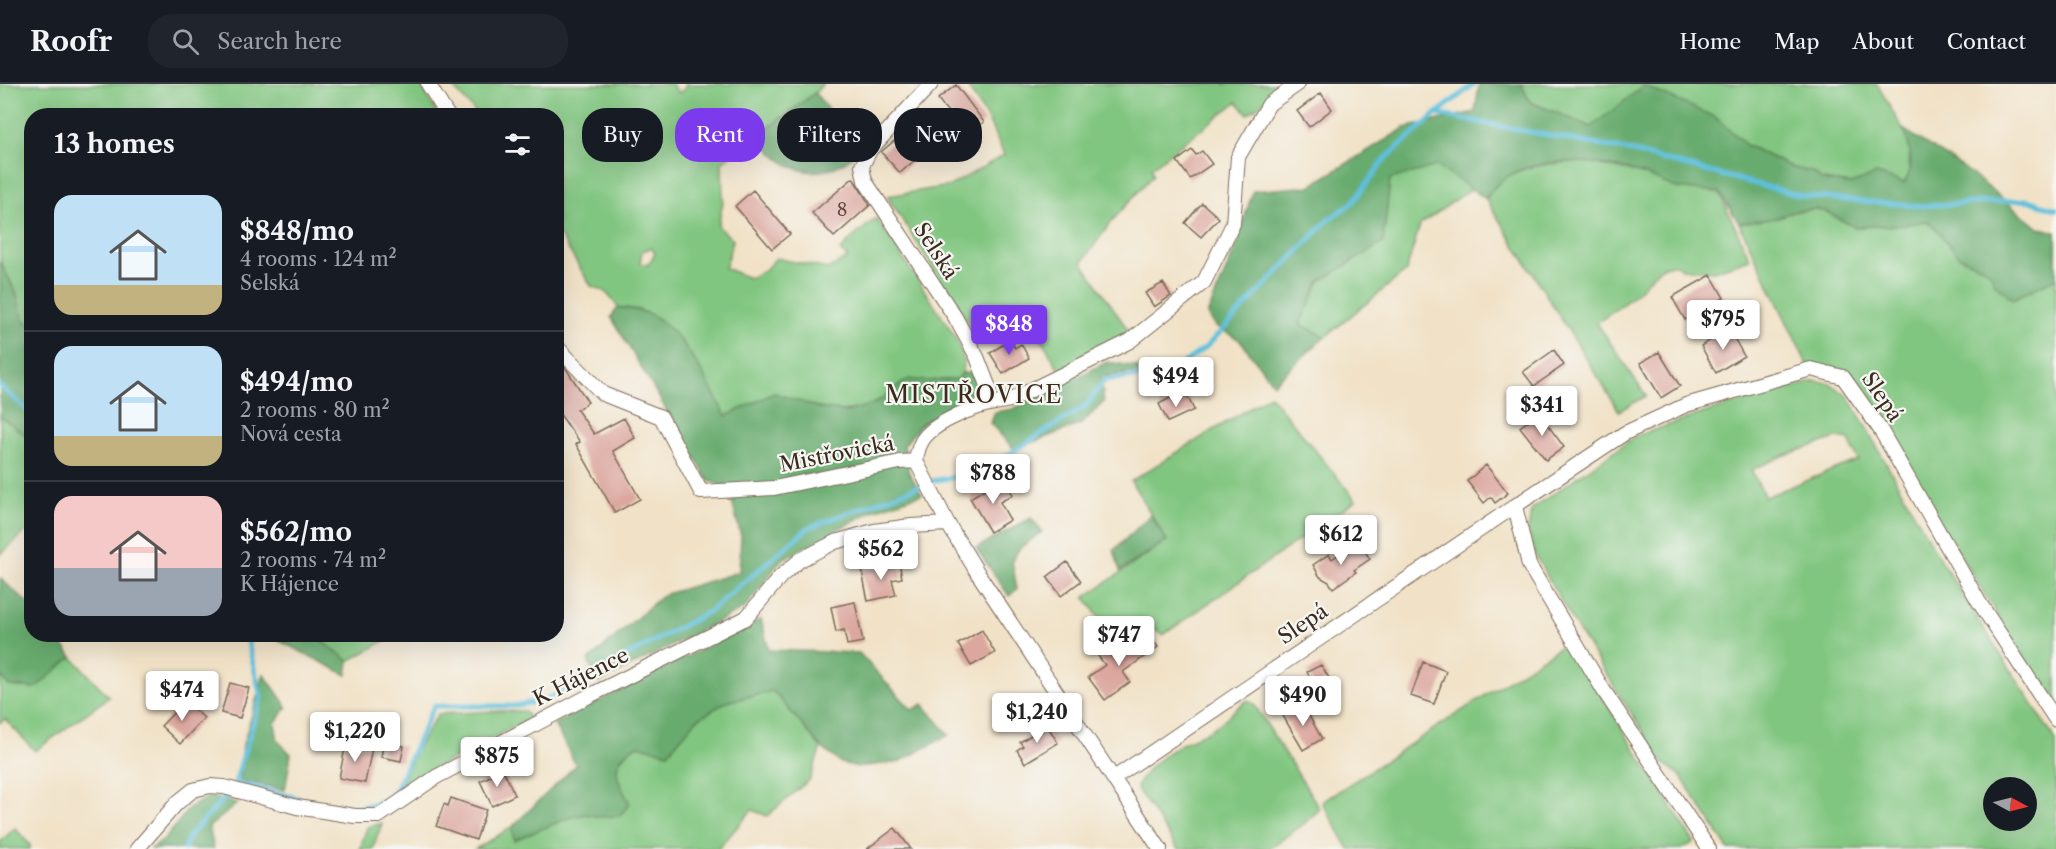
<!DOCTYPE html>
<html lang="en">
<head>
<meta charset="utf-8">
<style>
  :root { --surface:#171b24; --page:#20242c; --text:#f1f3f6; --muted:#9ea1a6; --line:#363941; --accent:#7c3aed }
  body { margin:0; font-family:"Libre Caslon Text",serif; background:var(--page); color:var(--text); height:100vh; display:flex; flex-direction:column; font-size:22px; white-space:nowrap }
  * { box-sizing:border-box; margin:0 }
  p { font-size:20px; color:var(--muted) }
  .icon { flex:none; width:33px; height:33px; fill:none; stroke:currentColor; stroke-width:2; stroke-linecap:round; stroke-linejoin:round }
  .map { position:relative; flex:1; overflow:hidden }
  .details { position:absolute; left:24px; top:24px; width:540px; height:534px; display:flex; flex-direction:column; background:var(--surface); border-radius:24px; box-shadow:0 6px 24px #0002 }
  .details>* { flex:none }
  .guide { position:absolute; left:582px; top:24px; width:570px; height:54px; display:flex; gap:12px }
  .needle { width:39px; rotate:97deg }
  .fabs { position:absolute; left:1983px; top:693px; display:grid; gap:12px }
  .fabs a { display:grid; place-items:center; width:54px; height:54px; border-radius:50%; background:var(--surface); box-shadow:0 6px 24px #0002; font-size:30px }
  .price { position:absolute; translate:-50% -51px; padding:0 14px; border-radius:6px; background:#fff; color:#222; font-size:20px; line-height:39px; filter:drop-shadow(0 2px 3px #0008) }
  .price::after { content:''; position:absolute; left:50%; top:36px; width:18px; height:14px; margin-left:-9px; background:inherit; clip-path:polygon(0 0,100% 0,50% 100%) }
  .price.current { background:var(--accent); color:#fff }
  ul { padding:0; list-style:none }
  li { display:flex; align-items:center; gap:18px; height:150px; padding:0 30px }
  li+li { border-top:2px solid var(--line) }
  li span { display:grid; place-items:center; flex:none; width:168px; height:120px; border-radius:18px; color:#555 }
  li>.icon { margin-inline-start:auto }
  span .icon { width:72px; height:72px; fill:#fffc; stroke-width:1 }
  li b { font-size:26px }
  h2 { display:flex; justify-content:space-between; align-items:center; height:72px; padding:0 30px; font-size:26px }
  .tag { padding:0 21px; border-radius:24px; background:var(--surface); box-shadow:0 6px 24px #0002; font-size:21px; line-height:54px }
  .tag.current { background:var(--accent); color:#fff }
  header { display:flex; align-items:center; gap:36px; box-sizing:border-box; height:84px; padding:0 30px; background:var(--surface); border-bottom:2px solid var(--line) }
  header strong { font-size:28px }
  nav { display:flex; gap:33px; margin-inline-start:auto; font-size:21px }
  .search { width:420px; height:54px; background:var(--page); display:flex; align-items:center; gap:15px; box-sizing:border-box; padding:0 21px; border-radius:24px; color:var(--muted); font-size:22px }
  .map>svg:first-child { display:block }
  .green { fill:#81c680; stroke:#5e784f; stroke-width:1.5; fill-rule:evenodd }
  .forest { fill:#68ab6e; stroke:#526a46; stroke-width:1.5 }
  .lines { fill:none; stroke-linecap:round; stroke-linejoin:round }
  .stream { stroke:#5ec0dc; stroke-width:5 }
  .building { fill:#dca79f }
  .street-casing { stroke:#7b6a59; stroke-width:16 }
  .street { stroke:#fff; stroke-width:14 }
  .labels { text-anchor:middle; stroke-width:4.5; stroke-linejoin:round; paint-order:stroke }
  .number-label { font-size:18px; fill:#63493e }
  .street-label { font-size:21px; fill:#3b2a1e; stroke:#f6f6f2 }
  .quarter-label { font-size:24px; letter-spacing:1.5px; fill:#3b2a1e; stroke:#f6f6f2 }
</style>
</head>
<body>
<header>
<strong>Roofr</strong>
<div class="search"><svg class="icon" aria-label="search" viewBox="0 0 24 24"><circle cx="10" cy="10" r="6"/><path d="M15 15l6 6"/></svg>Search here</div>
<nav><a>Home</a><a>Map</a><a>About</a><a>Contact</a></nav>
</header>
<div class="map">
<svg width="2056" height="765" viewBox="0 0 2056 765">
  <rect width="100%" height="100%" fill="#f6f6f2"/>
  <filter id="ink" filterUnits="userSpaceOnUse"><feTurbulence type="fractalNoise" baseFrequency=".0167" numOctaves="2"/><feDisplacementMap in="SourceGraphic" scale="12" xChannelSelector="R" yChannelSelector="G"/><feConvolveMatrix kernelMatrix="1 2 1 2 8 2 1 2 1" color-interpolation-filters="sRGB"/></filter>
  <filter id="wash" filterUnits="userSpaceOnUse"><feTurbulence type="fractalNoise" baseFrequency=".008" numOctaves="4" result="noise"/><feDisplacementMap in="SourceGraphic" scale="24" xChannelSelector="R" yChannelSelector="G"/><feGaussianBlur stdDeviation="1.35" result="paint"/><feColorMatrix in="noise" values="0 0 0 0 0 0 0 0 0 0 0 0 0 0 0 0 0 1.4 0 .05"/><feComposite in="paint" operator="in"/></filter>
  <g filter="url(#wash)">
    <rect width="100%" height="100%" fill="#f1e2c7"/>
    <path class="green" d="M0,0H420L438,31L32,32L31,241L27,239L19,225L17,210L0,177Z
      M450,0H672L678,9L686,4L684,0H823L815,9L722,78L723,118L718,142L733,156L725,184L749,194L765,186L776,174L828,185L848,174L840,167L850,156L876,134L955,252C961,268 969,279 959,295L925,297L909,296C899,303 889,311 878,317C843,337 808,321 774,309L726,333L683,258L640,226L618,223L606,208L591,202L557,147L556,32L478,31ZM651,164L655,169L648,181L640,179L642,167Z
      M966,0H1284L1285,1L1248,30L1237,18L1152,83L1153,91L1112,137L1082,178L1130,249L1060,287L1020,219L975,249L887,112L950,102L1004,71L988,36Z
      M1521,0H1877L1910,58L1909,92L1904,99L1877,90L1851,100L1822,96L1812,88L1793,84L1746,61L1715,33L1591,43L1530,18Z
      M1582,77L1643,90L1675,103L1719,108L1750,175L1714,187L1682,185L1677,180C1657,179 1649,198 1636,209C1624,220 1610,230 1597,239L1646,312L1619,327L1486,115C1506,80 1546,80 1582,77Z
      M1437,81L1471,105L1420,141L1406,187L1325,253L1300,240L1320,197L1383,158L1390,95Z
      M1815,125L1827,128L1854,143L1904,141L1927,137L1936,142L1960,173L1989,186L2012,215L2056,194V626L1917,401L1850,287L1807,280L1739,139L1772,135L1792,128Z
      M1815,297L1830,299L1849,313L1942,479L2056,657V765H1728L1680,691L1664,680L1579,548L1535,471L1528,445L1532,425L1636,352L1710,327ZM1836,354L1849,356L1858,376L1765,413L1751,386L1785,371ZM1994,704H2026V736H1994Z
      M1270,311L1356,416L1163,551L1140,536L1113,555L1085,513L1167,457L1131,397Z
      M0,332L32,355L31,443L0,471Z
      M323,551H395L349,577L322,557Z
      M1567,558L1694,758L1682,765H1349L1322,718Z
      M72,573L109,613L35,667L5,635L0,639V591L9,602L35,604Z
      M773,607L821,663L810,695L767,732L752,726L718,765H475L512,743L514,756L571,733L586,730L601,733L630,720C616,694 607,677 638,661L668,669L696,636L726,618Z
      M1248,616L1254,620L1320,725L1305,739L1269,765H1178L1137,705C1140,687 1173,663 1190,656C1200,651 1210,647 1219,640C1229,632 1237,623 1248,616Z
      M500,627H524L530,634L430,687L394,716L416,666L438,630Z
      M382,739L373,765H360L367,743Z
      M15,744L30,761V765H0V758Z"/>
    <path class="forest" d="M1479,0H1521L1530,18L1591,43L1644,2L1715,33L1746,61L1793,84L1812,88L1822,96L1851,100L1877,90L1904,99C1915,84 1910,60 1903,45L1964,84L2038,143L2056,148V194L2013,215L1993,198C1993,183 1974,181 1962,174C1948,165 1942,146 1927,137L1904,141L1854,143L1827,128L1815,125L1792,128L1772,135L1739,139L1719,108C1705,107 1691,106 1677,104C1665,101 1654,93 1643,90C1596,75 1515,65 1486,115L1437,82L1390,95L1383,159L1320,197L1300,240L1325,253L1273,300L1240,256L1216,243L1207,231L1231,175L1253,107L1310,102L1405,44L1475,28Z
      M815,9L859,65C854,70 848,77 841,80C808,98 776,81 759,51Z
      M0,177C5,188 10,197 15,207C21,219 18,233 31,241V355L0,332Z
      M618,223C628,226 639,225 649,230C684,246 708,300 726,332L774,309L823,325L847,328L876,319L896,303L909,295L925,297L958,295L962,289H974L976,306L922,339L904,361L909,389L922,410L874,426L781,476L745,524L598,599L588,577L663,511L739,488L741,452L732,418L731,404L709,397L611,233Z
      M1107,278L1156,286L1101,293L1104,318L1081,340L1014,365L990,339L995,328L1013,325Z
      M1151,431L1167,457L1120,487L1114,466Z
      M1031,434L1042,448L1019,465L1012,477L1017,505L1009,512L976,464Z
      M0,494L31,522L32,550L55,551L72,573L35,604L9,602L0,591Z
      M761,535L769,566L859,569L912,626L923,620L949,651L899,678L858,683L841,679L821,663L773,607L726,618L696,636L668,669L638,661C607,677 616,694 630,720L619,732L601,733L586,730L572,733L514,756L512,743L576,681L554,640Z
      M273,551H323L322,557L349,577L347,591L282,558Z
      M264,590L287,623L275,639L278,657L291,670L285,706L240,696L243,661Z
      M209,713L238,719L209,743L214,765H151L164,756L190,723Z"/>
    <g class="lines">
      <path class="stream" d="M1436,30L1474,0
        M0,302L32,330
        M235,698L324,721L358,724L391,715L434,622H513L545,616L710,527L808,444L935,396L975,391L1086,322L1105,296L1162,290L1174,286L1206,263L1329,135L1352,119L1386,74L1436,30L1626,66L1802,112L1919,122L2027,116L2056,125
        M235,699L261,613L246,550
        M184,765L189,752L231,707"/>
    </g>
    <g id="blocks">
      <path class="building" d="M956,1L984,38L966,52L938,15Z
        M1321,9L1332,25L1309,43L1297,27Z
        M915,39L933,60L900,89L881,68Z
        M1192,66L1196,71L1202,67L1212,80L1190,95L1177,77Z
        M853,94L870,121L834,153L812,129Z
        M753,106L790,150L772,165L735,122Z
        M1202,119L1219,134L1201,153L1185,139Z
        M1711,191L1724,214L1685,236L1672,213Z
        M1163,199L1171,212L1154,223L1145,209Z
        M1729,245L1744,272L1716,289L1701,262Z
        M1010,256L1015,264L1021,260L1029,274L1003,290L990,269Z
        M1554,266L1564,281L1534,302L1523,288Z
        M1659,268L1680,302L1661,314L1640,279Z
        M556,275L567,286L588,318L577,326L594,350L624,334L635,354L613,367L640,415L615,429L576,360L580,358L556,325Z
        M1187,311L1194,326L1168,338L1159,320L1172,313L1174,317Z
        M1539,329L1564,363L1546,376L1520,343Z
        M1486,381L1508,409L1495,419L1491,413L1484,419L1467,397Z
        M1005,396L1013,411L1000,418L1010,436L990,448L970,414L990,402L992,404Z
        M1360,460L1370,475L1354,486L1356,488L1333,504L1329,498L1320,493L1313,481L1329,470L1332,475L1342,468L1344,471Z
        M899,478L902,494L892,496L896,511L868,517L862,487Z
        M1067,478L1081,497L1061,512L1047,493Z
        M855,518L863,558L847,561L844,546L836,548L831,523Z
        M982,546L995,569L971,582L958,560Z
        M1148,550L1158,563L1123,588L1130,598L1105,616L1088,593L1105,581L1092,564L1116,574Z
        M1423,578L1446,587L1434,620L1411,612Z
        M1321,581L1329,594L1315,602L1307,588Z
        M230,599L249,604L240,634L221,629Z
        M185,617L204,634L180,660L161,642Z
        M1303,621L1322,655L1303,666L1283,632Z
        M1047,641L1058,659L1025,679L1017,666L1023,662L1020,658Z
        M384,658L404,662L401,677L381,673Z
        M346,659L372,664L365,699L339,694Z
        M503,686L515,711L492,722L480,697Z
        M451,714L486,726L476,756L436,742L444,720L448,722Z
        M895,744L911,765H867Z"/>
    </g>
  </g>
  <g filter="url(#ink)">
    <use href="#blocks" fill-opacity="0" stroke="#7b6a59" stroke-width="1.5"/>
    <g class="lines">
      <g class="street-casing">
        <path id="street" d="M428,0L448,32
          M556,262L603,310L661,333L701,408L774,404L900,378L916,377
          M985,321L1011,316L1130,257L1204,198L1233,140L1238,73L1269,20L1298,0
          M916,377C917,371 918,364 921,359C929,341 967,326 985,321L989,304L977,273L955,233L865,97L862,82L870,66L931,0
          M916,377L948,440L979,491L1160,765
          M1114,694L1515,422
          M137,765L177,719L193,706L210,702L224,703L297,723L355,732H379L436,693L587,613L746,534L781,492L800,476L835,458L874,447L911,442L948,440
          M1709,765L1604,607L1529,481L1515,422L1625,349L1686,321L1811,285L1843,293L1880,345L1979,518L2056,636"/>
      </g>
      <use href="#street" class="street"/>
    </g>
  </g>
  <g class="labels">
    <g class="number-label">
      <text x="842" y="132">8</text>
    </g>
    <g class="street-label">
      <text transform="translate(936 167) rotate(57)" y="7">Selská</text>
      <text transform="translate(1882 313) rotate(56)" y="7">Slepá</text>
      <text transform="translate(837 370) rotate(-11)" y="7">Mistřovická</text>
      <text transform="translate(1303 540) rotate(-34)" y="7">Slepá</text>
      <text transform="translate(581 593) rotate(-27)" y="7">K Hájence</text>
    </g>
    <g class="quarter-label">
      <text x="974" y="319">MISTŘOVICE</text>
    </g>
  </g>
</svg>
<div class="fabs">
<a><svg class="needle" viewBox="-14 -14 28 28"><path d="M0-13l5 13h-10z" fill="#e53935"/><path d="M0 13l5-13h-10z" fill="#9ea1a6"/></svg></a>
</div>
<b class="price" style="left:1723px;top:267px">$795</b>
<b class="price current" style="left:1009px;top:272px">$848</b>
<b class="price" style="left:1176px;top:324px">$494</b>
<b class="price" style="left:1542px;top:353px">$341</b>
<b class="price" style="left:993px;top:421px">$788</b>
<b class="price" style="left:1341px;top:482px">$612</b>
<b class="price" style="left:881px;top:497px">$562</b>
<b class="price" style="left:1119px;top:583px">$747</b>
<b class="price" style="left:182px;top:638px">$474</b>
<b class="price" style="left:1303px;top:643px">$490</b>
<b class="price" style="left:1037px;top:660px">$1,240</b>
<b class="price" style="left:355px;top:679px">$1,220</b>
<b class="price" style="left:497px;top:704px">$875</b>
<div class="guide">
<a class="tag">Buy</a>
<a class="tag current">Rent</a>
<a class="tag">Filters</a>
<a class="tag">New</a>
</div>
<section class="details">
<h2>13 homes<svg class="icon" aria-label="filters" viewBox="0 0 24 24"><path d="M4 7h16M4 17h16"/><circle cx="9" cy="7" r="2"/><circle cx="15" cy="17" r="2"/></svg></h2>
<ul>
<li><span style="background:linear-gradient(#bfe0f5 75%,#c2b280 0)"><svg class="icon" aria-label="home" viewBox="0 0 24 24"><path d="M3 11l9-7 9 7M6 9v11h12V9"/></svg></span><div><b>$848/mo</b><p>4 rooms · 124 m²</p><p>Selská</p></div></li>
<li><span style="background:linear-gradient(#bfe0f5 75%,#c2b280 0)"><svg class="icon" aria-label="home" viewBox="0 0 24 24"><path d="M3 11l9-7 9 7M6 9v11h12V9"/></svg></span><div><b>$494/mo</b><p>2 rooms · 80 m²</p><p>Nová cesta</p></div></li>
<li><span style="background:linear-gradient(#f6c9c9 60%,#9aa5b1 0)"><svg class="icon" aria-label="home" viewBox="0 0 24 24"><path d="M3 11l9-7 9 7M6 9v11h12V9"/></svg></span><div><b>$562/mo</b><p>2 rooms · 74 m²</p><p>K Hájence</p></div></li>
</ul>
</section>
</div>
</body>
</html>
